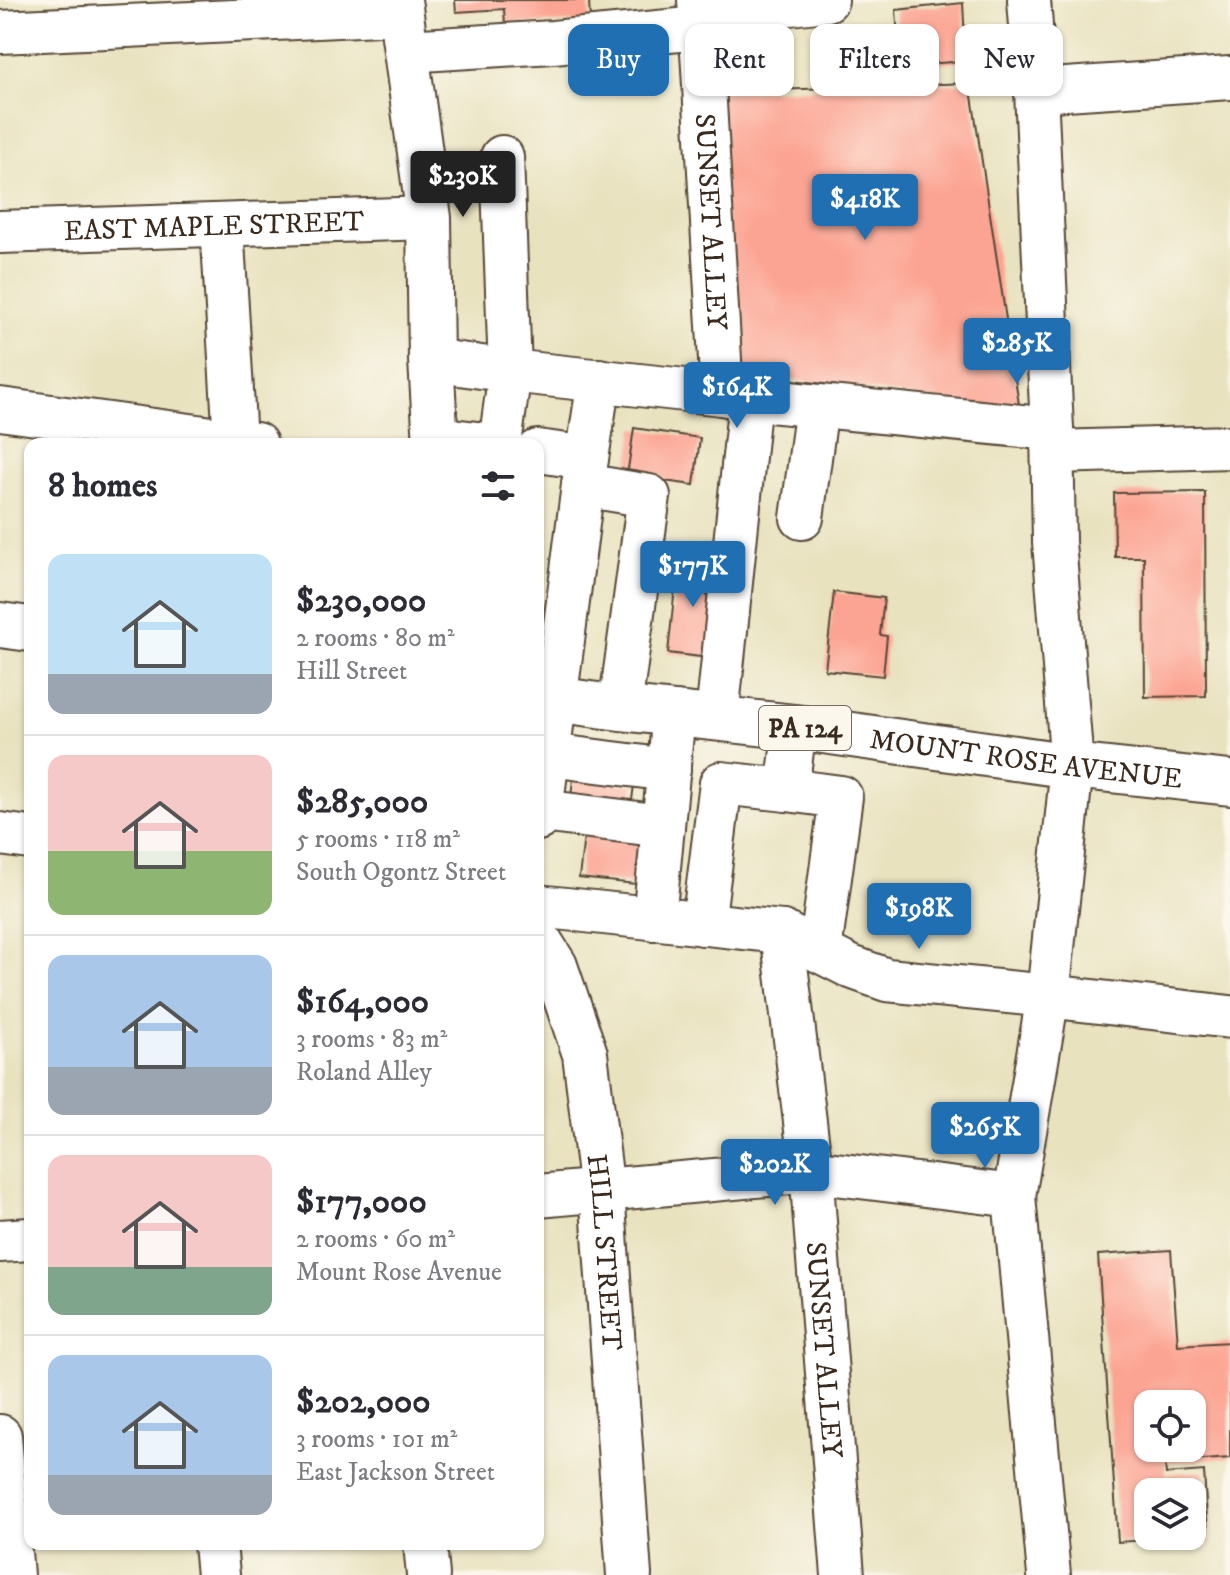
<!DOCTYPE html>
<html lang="en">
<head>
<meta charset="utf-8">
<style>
  :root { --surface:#fff; --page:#f7f7f7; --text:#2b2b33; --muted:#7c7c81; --line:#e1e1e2; --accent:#1f6fb2 }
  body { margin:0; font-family:"IM FELL DW Pica",serif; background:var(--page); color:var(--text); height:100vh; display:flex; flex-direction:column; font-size:30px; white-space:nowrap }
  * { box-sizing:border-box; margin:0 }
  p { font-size:26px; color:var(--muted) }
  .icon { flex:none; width:44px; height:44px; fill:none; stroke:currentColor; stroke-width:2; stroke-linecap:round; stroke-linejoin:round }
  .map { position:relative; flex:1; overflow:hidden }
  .panel { position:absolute; left:24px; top:438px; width:520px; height:1112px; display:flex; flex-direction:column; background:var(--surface); border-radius:16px; box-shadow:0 2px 6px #0004 }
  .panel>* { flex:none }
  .banner { position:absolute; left:568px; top:24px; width:542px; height:72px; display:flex; gap:16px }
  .tools { position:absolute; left:1134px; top:1390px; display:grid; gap:16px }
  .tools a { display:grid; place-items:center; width:72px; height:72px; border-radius:16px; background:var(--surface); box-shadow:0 2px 6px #0004; font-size:40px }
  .price { position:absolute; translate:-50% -68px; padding:0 18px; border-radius:8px; background:var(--accent); color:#fff; font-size:26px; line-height:52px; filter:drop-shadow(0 2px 4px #0008) }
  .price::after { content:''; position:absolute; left:50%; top:48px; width:24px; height:18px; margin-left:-12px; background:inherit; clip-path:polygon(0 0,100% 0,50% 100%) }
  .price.current { background:#222; color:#fff }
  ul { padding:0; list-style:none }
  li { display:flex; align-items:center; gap:24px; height:200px; padding:0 24px }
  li+li { border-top:2px solid var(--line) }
  li span { display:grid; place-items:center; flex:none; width:224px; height:160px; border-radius:16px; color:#555 }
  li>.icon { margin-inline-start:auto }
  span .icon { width:96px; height:96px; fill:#fffc; stroke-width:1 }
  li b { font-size:34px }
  h2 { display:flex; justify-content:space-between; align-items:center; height:96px; padding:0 24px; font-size:34px }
  .tag { padding:0 28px; border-radius:16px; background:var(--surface); box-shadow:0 2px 6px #0004; font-size:28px; line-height:72px }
  .tag.current { background:var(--accent); color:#fff }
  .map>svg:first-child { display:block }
  .building { fill:#fca493; fill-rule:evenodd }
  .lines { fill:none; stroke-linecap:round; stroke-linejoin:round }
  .minor-casing { stroke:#554636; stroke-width:46 }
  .major-casing { stroke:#554636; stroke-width:48 }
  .minor { stroke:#fff; stroke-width:42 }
  .major { stroke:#fff; stroke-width:44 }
  .labels { text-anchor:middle; stroke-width:6; stroke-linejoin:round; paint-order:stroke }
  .shield { fill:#fbf7ec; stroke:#75685c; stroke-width:2 }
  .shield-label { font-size:26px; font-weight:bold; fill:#3b2a1e }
  .street-label { font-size:28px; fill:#3b2a1e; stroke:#fbf7ec }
</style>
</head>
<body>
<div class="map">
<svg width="1230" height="1575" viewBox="0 0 1230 1575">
  <rect width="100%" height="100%" fill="#fbf7ec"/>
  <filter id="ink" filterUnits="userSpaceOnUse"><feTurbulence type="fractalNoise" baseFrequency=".0125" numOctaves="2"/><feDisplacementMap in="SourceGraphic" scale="16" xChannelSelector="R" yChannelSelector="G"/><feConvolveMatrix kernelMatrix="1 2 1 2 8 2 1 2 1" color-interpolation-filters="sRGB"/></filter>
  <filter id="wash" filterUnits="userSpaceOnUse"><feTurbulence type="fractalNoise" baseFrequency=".006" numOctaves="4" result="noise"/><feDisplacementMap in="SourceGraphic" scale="32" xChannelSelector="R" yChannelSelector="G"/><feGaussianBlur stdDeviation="1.8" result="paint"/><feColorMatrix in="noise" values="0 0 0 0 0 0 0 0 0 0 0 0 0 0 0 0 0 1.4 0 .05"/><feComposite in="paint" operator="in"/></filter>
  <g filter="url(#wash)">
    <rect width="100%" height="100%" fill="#e9e2bf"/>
    <g id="blocks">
      <path class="building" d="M455,0H589L590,22L505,24L504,9L456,12Z
        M963,3L966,61L900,66L896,10Z
        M970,83L1020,411L736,372L719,92Z
        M634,428L700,438L694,485L627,476Z
        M1205,492L1206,696L1145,697L1144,557H1115L1114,493Z
        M679,550L709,553L705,594L714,595L718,659L668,653Z
        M834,592L884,598L880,635L887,636L883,676L825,670Z
        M573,778L634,785L630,815L570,809Z
        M585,827L651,834L645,885L579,878Z
        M1171,1250L1178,1345L1230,1342V1458L1165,1463L1166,1474L1204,1471L1208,1536L1192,1537V1492H1148V1536H1177V1538L1118,1542L1098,1255ZM1148,1404H1192V1448H1148Z"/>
    </g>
  </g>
  <g filter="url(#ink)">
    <use href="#blocks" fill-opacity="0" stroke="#554636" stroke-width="2"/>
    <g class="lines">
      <g class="minor-casing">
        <g id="minor">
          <path id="s1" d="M699,0L722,394"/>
          <path d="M1029,0L1036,91L1052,429L1054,542L1072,766L1048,996L1014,1196L1049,1575"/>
          <path d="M700,19L761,7L827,0"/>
          <path d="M0,32L400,13"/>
          <path d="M406,51L553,42L700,28"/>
          <path d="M1036,91L1230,78"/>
          <path d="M222,225L235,441"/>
          <path id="s2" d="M0,232L429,218"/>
          <path d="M431,360L510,371L722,394L750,399L1052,429"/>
          <path d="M599,380L583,485L649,496L620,708"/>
          <path d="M0,409L256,444"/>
          <path d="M436,438L485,444"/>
          <path d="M500,444L510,371L502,157"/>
          <path d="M538,451L587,458"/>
          <path d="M1053,452L1230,447"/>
          <path d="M802,518L817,406"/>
          <path d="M717,717L750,399"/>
          <path d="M549,755L669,770"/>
          <path d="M787,790L841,797L820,951"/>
          <path d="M541,811L663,826"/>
          <path d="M538,819L541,811L583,485"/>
          <path d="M0,834L30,838"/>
          <path d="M538,906L782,932L851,967L887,980L1048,996L1230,1017"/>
          <path d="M654,919L674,713"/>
          <path d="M703,924L721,783L787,790L795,727"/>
          <path id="s3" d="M782,932L811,1171L843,1575"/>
          <path d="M538,1196L811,1171L1014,1196"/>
          <path d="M0,1241L30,1239"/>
          <path d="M0,1436L12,1575"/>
          <path d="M215,1544L218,1575"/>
          <path d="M425,1544L428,1575"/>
        </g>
      </g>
      <g class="major-casing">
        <g id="major">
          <path d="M399,0L429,218L431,360L436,444"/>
          <path d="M0,625L30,629"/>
          <path id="s4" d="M538,697L620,708L795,727L1072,766L1230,783"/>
          <path id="s5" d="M538,939L555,966L585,1054L602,1191L629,1575"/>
        </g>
      </g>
      <use href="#minor" class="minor"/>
      <use href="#major" class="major"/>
    </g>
  </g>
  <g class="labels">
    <rect class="shield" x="759" y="706" width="92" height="44" rx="6"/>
    <g class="shield-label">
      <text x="805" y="737">PA 124</text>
    </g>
    <g class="street-label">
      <text dy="10" stroke="none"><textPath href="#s1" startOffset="222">SUNSET ALLEY</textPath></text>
      <text dy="10" stroke="none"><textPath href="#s2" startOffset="214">EAST MAPLE STREET</textPath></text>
      <text dy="10" stroke="none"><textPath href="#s4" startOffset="492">MOUNT ROSE AVENUE</textPath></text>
      <text dy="10" stroke="none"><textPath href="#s5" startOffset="324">HILL STREET</textPath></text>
      <text dy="10" stroke="none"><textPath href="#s3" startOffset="420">SUNSET ALLEY</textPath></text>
    </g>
  </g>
</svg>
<div class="tools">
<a><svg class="icon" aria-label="locate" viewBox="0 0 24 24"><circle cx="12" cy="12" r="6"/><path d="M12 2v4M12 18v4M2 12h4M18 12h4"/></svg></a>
<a><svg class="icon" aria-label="layers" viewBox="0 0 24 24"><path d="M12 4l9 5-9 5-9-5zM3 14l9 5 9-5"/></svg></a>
</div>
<b class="price current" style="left:463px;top:219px">$230K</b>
<b class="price" style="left:865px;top:242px">$418K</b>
<b class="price" style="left:1017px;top:386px">$285K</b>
<b class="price" style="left:737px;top:430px">$164K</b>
<b class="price" style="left:693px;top:609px">$177K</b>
<b class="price" style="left:919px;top:951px">$198K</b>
<b class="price" style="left:985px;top:1170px">$265K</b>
<b class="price" style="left:775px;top:1207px">$202K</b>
<div class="banner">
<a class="tag current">Buy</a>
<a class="tag">Rent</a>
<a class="tag">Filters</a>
<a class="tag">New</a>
</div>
<section class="panel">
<h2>8 homes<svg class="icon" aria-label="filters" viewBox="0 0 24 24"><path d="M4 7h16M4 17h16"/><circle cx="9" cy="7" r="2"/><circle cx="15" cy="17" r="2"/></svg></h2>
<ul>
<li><span style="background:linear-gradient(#bfe0f5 75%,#9aa5b1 0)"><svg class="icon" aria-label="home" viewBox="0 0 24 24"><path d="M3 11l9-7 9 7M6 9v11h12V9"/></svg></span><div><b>$230,000</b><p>2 rooms · 80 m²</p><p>Hill Street</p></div></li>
<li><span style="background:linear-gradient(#f6c9c9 60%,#8fb573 0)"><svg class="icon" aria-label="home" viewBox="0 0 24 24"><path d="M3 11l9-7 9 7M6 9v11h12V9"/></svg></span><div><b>$285,000</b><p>5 rooms · 118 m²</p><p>South Ogontz Street</p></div></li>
<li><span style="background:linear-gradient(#a9c7e8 70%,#9aa5b1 0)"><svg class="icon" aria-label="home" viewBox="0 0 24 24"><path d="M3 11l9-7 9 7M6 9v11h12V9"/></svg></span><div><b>$164,000</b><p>3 rooms · 83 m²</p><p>Roland Alley</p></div></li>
<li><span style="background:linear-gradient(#f6c9c9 70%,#7fa58c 0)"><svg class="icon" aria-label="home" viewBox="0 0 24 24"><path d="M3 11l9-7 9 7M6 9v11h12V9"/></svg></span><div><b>$177,000</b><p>2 rooms · 60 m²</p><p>Mount Rose Avenue</p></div></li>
<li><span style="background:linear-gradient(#a9c7e8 75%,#9aa5b1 0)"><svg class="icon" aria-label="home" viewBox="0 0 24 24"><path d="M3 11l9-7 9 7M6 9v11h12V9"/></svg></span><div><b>$202,000</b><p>3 rooms · 101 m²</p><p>East Jackson Street</p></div></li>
</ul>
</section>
</div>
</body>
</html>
